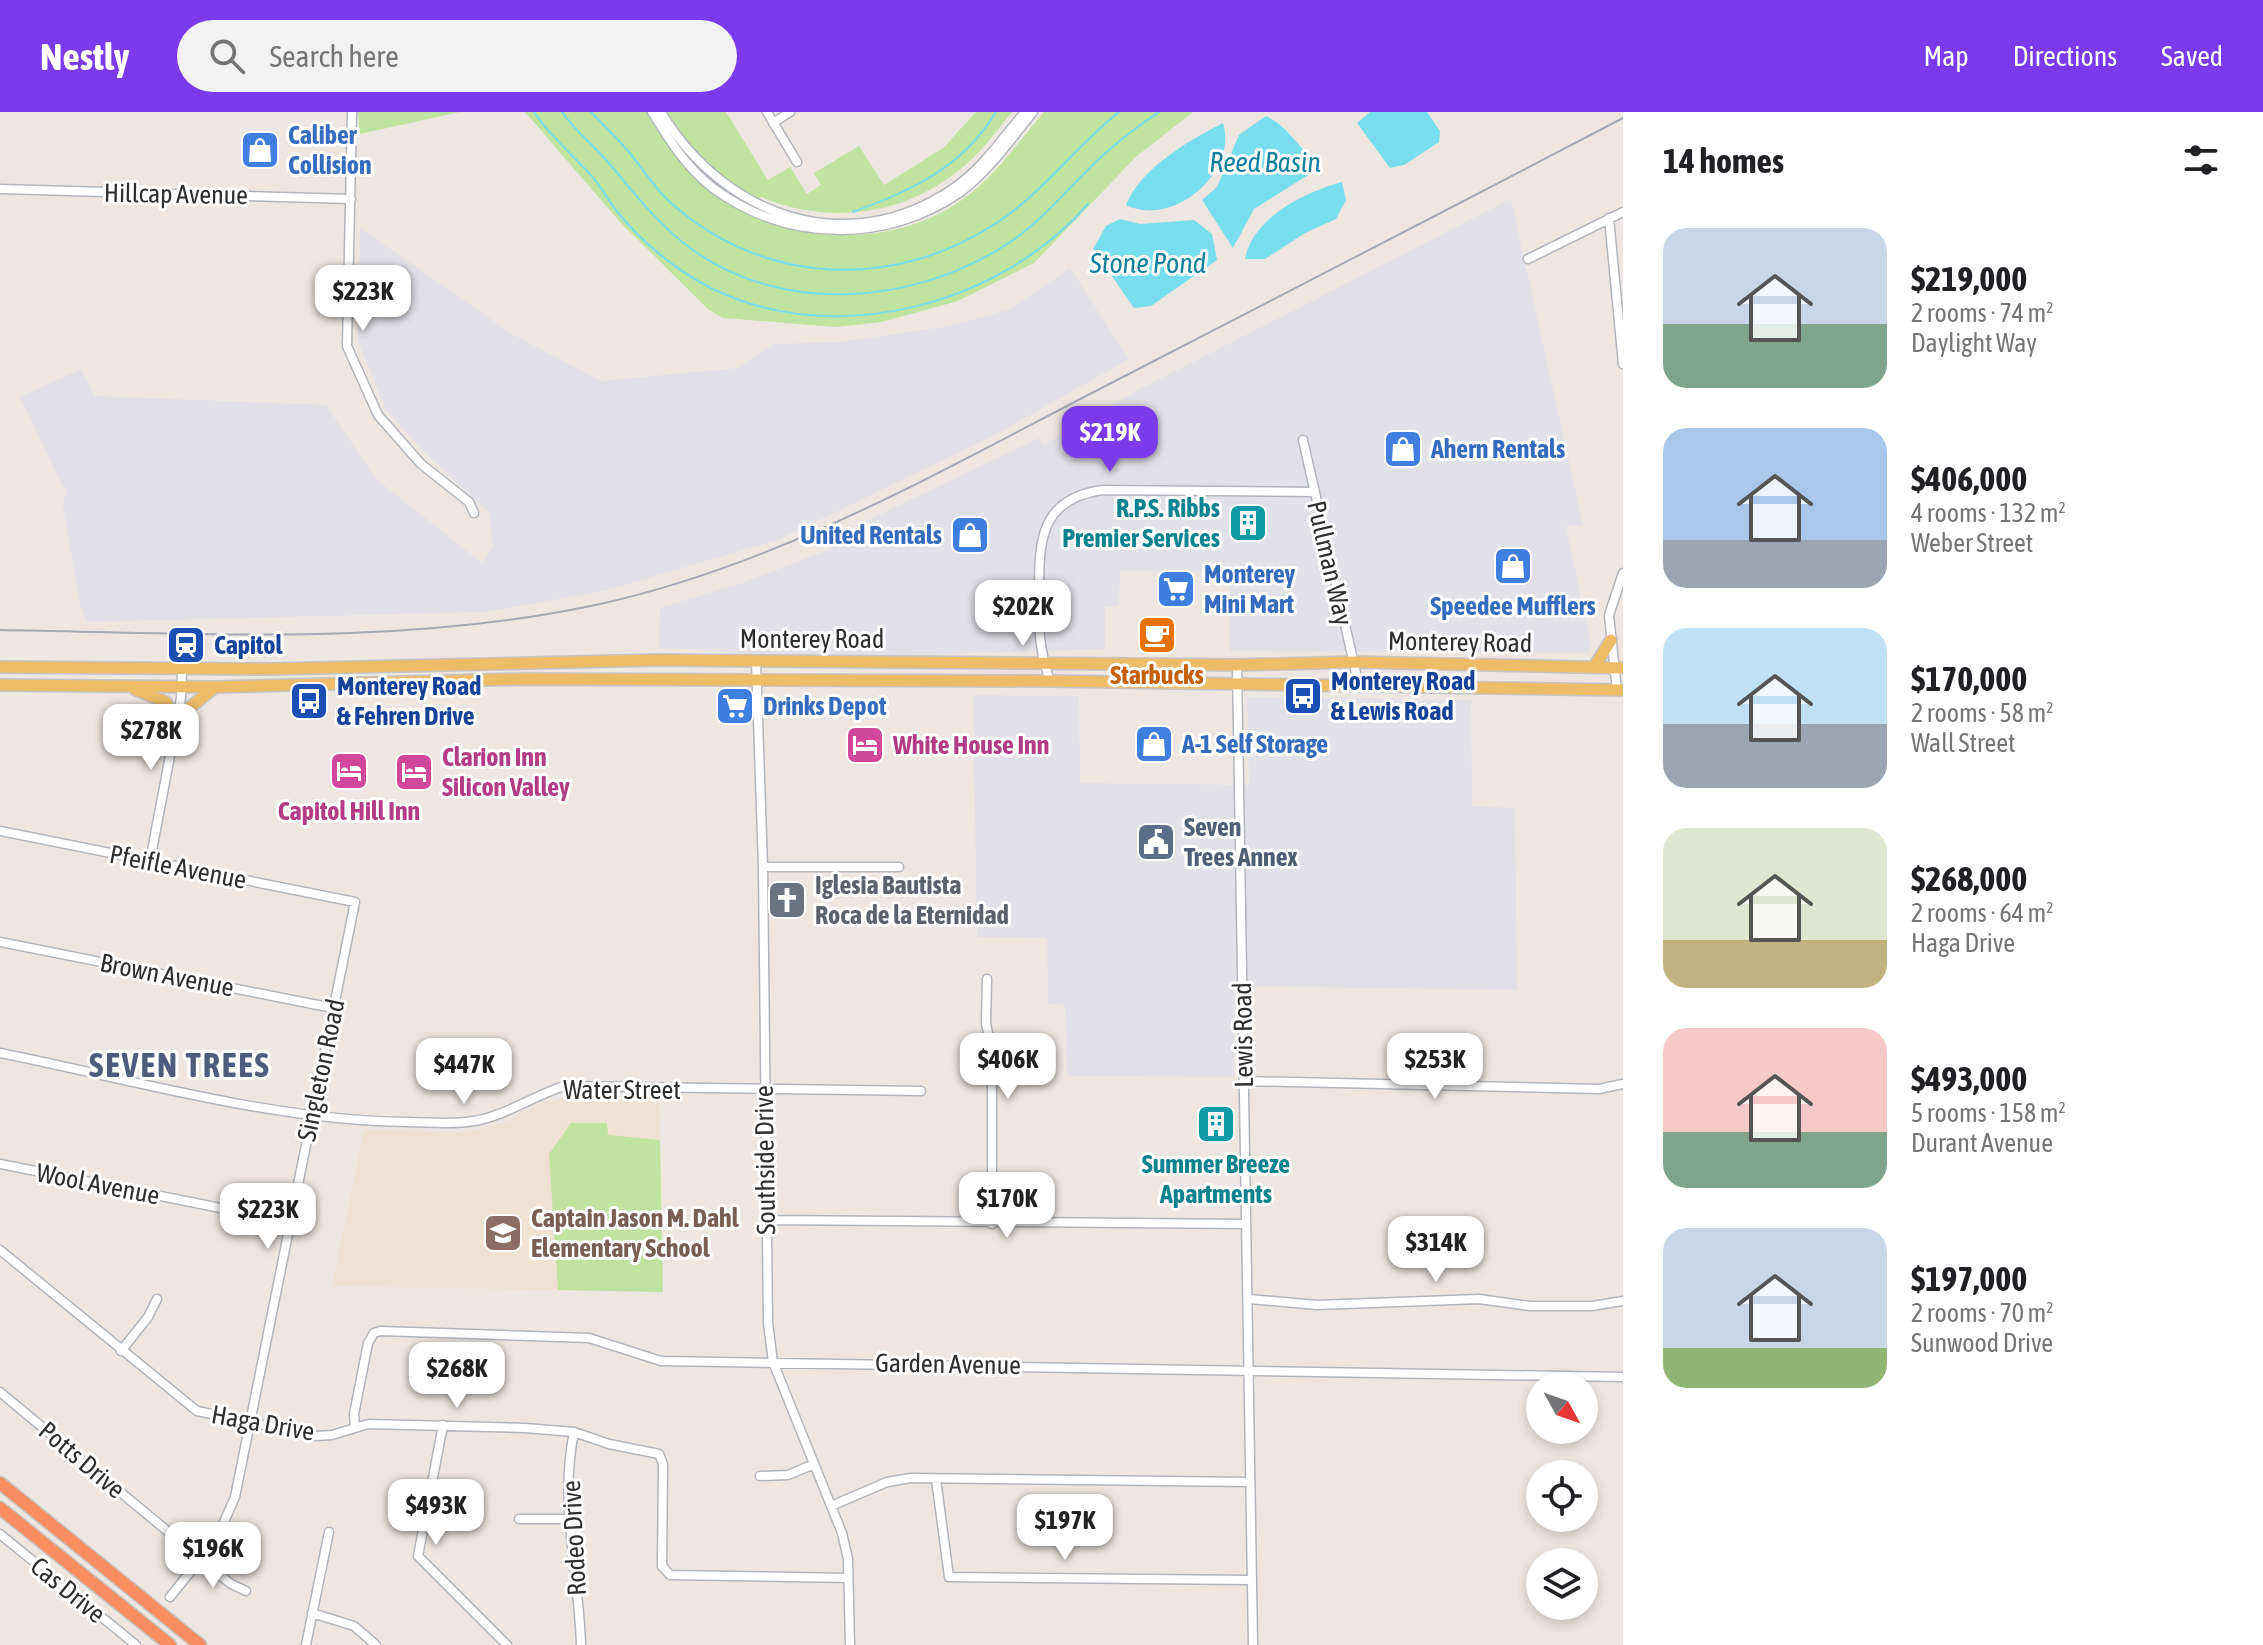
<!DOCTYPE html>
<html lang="en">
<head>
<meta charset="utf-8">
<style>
  :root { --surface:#fff; --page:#f2f2f2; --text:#202124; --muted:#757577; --accent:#7c3aed }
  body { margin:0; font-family:"Asap Condensed",sans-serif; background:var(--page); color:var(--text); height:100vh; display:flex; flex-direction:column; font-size:30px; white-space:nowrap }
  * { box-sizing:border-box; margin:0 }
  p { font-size:26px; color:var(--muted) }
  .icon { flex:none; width:44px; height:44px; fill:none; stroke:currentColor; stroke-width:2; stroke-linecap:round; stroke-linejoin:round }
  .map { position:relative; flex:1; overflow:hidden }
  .details { display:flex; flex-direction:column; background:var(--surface); width:640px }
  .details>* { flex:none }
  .needle { width:52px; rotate:130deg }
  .fabs { position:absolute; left:1526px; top:1260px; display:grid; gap:16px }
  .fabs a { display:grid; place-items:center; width:72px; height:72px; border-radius:50%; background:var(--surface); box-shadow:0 4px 12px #0003; font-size:40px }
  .price { position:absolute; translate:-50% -68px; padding:0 18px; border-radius:16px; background:#fff; color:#222; font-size:26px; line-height:52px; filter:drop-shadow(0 2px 4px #0008) }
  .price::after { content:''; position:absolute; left:50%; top:48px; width:24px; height:18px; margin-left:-12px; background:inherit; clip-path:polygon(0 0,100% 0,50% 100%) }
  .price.on { background:var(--accent); color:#fff }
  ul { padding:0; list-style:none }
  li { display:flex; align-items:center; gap:24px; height:200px; padding:0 40px }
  li span { display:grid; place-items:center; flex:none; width:224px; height:160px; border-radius:24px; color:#555 }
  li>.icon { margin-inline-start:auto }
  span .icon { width:96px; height:96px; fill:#fffc; stroke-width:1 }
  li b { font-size:34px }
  h2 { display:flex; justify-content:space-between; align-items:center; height:96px; padding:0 40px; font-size:34px }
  header { display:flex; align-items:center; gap:48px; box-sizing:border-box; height:112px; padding:0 40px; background:var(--accent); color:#fff }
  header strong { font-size:38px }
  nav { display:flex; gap:44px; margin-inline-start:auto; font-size:28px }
  .search { width:560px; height:72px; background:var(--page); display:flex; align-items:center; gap:20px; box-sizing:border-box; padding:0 28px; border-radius:44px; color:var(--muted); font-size:30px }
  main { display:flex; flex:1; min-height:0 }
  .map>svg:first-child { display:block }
  .industrial { fill:#e2e1e8 }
  .education { fill:#efe2d2 }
  .green { fill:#c0e3a0 }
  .water { fill:#78ddec }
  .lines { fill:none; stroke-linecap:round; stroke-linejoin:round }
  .stream { stroke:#78ddec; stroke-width:2 }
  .minor-casing { stroke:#b1b5bd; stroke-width:11 }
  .major-casing { stroke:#c4c4c4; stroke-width:14 }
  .highway-casing { stroke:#c4c4c4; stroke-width:15 }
  .minor { stroke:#fff; stroke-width:8 }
  .major { stroke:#eebc67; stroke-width:11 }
  .highway { stroke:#fa8e60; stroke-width:12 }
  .rail { stroke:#a3a9b7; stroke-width:2 }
  .labels { text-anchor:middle; stroke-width:6; stroke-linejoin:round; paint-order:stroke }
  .shop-label { font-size:26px; font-weight:bold; fill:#366cbe; stroke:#fff; text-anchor:start }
  .street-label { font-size:26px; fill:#2e2e2e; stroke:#fff }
  .culture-label { font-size:26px; font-weight:bold; fill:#0d838f; stroke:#fff; text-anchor:end }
  .transit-label { font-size:26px; font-weight:bold; fill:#164399; stroke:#fff; text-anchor:start }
  .food-label { font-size:26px; font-weight:bold; fill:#c56008; stroke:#fff }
  .hotel-label { font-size:26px; font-weight:bold; fill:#b23c85; stroke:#fff; text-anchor:start }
  .service-label { font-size:26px; font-weight:bold; fill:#4e5e75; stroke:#fff; text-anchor:start }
  .worship-label { font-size:26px; font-weight:bold; fill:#5b616d; stroke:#fff; text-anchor:start }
  .education-label { font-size:26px; font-weight:bold; fill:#785e54; stroke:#fff; text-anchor:start }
  .water-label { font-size:28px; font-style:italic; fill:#11819e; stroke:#fff }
  .district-label { font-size:34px; font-weight:bold; letter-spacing:2px; fill:#4e5d7e; stroke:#fff }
</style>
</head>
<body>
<header>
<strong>Nestly</strong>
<div class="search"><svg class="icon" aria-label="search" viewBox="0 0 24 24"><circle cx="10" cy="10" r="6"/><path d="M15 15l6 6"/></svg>Search here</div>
<nav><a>Map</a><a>Directions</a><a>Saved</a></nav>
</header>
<main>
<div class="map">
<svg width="1623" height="1533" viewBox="0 0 1623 1533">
  <rect width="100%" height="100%" fill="#eee7e1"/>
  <path class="industrial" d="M1511,87L1583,413L1566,414L1591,532L1589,541L1230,539V460L1120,459L1119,494L1105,495V537L809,546L659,535L660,496L745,470L830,437L829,427L1039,326L1044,333L1138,278Z
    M360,116L512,222L601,269L738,256L773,232L840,230L950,214L1010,197L1070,156L1129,247L993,324L778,428L604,479L485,500L87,510L80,493L63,394L67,375H63L20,285L81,257L95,284L326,293L376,367L482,451L493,434L489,400L424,340L386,298L358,229Z
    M973,583L1079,584L1080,671L1249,673L1247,585L1471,588L1472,694L1515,696L1517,878L1235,874L1234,965L1067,964L1065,893L1048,892L1047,826L977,825Z"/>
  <path class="education" d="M572,984H659L663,1180L332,1174L364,1018L463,1020L483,1017L506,1010L542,991Z"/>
  <path class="green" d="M358,0H460L360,22Z
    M525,0H648C663,24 677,49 699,68C771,133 891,144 970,82C999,59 1020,28 1044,0H1193L1137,44L1034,151L958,189L882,210L836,215L723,206L709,198L620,110Z
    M667,0H726L768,68L790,55L807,82L821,73L814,61L859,34L884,73L943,36L976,0H1012C995,21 979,43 958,59C902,104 828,113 761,85L759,88C720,65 691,40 667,0Z
    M571,1011H607L608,1023L660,1028L663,1180L558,1178L549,1042Z"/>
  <path class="water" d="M1370,0H1427L1440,19L1439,30L1404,53L1390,56L1357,11Z
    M1266,4C1285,12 1295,31 1311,45L1313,60L1254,97L1233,136L1202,88L1217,75L1239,23Z
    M1223,11C1238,61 1173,116 1126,93C1141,56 1188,29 1223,11Z
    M1342,70L1346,88L1336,107L1305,121L1265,147H1245C1253,105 1305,80 1342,70Z
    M1120,107L1140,112L1194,108L1212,122L1217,148L1151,194L1134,196L1093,137L1106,114Z"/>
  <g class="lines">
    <path class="stream" d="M534,0C551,26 575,44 595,68C604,79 610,92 620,103C643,131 676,158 709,175C833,238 999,194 1088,92
      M562,0C575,19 592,32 607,49C634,80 656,111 690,136C781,203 911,193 1004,134C1038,113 1061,84 1089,57C1110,35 1134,17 1159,0
      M591,0C603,13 617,26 629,40C643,57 654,76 671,91C764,174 894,179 998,110C1043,80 1076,34 1119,0
      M853,100C911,79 963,55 996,0"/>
    <g class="minor-casing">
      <path id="minor" d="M352,0L347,234L378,303L421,352L469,390L474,401
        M652,0C669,28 687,56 713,76C786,130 885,132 959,81C989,59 1010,28 1033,0
        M661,0C724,105 848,149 954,76C983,56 1002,27 1025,0
        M767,0L797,50
        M773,11L790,0
        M0,77L351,87
        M1609,106L1623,252
        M1528,147L1623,100
        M1303,328L1359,574
        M756,549L763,755L768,1211L773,1250L842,1421L848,1447L850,1533
        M1237,553L1253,1533
        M1050,569C1038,534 1039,515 1039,479C1039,427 1041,387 1102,378L1314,380
        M1617,578L1609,503L1623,461
        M0,719L355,790L235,1385L216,1428L170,1485
        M150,749L181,586L182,558
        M763,755H899
        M0,830L333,896
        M987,867L986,911L992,940V1112
        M0,941C130,967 275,1009 407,1010C428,1010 452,1013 474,1009C505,1004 533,984 564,974L921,979
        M1244,969L1599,977L1623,972
        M0,1052L290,1110
        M767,1108L1246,1112
        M0,1138L197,1299L316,1324L332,1323L368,1312L525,1316L574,1320L609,1332L659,1342L663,1352L662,1454L670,1463L848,1466
        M1249,1187L1317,1193L1479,1187L1530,1194H1592L1623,1189
        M121,1239L148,1205L157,1187
        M0,1280L231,1472L246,1479
        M443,1313L418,1444L507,1533
        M355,1315L354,1302L368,1231L374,1221L380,1219L589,1226L661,1249L1623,1265
        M574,1320C559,1391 579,1463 581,1533
        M760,1364L788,1363L812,1353
        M936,1367L949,1465L1251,1468
        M831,1394L887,1370L911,1366L1249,1370
        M519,1407H570
        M0,1422L136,1533
        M312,1501L354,1514L376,1533
        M306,1533L329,1420"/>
    </g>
    <g class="major-casing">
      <path id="major" d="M0,555L270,557L659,548L1237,553L1352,550L1623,556
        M1594,555L1611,528
        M0,573L215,575L523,567L1050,569L1623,578
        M136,578L166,590L175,617
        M175,616L188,597L215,575"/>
    </g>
    <g class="highway-casing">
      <path id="highway" d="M0,1371L200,1533
        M0,1396L170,1533"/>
    </g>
    <use href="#minor" class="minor"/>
    <use href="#major" class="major"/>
    <use href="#highway" class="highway"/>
    <path class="rail" d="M0,518C200,521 403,535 600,492C775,453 930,365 1088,283C1267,191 1445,99 1623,6"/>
  </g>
  <defs>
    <g id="shop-square" transform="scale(2)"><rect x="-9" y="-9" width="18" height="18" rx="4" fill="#3f7fe0" stroke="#fff"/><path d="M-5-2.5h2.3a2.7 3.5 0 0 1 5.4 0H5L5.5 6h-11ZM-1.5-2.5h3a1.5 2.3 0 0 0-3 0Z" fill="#fff"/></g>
    <g id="building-square" transform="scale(2)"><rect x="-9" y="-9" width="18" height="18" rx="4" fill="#0f9aa8" stroke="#fff"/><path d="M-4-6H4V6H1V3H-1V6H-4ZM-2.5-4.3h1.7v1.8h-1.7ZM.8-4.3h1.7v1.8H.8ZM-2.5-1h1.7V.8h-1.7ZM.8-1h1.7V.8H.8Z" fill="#fff"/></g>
    <g id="supermarket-square" transform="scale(2)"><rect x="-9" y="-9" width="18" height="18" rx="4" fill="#3f7fe0" stroke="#fff"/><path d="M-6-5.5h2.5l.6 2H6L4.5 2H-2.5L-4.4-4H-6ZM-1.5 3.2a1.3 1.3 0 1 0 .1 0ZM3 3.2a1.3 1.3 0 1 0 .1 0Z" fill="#fff"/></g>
    <g id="cafe-square" transform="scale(2)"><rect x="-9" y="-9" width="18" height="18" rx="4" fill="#e8710a" stroke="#fff"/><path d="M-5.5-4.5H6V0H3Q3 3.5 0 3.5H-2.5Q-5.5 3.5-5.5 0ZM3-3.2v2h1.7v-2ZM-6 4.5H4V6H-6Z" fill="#fff"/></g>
    <g id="station-square" transform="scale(2)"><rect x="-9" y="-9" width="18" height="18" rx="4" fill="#1a4fb4" stroke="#fff"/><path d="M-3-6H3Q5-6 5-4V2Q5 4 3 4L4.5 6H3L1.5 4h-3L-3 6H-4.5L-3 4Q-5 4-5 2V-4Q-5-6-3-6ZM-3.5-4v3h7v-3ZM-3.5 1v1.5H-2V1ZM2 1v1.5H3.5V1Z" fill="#fff"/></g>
    <g id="bus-square" transform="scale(2)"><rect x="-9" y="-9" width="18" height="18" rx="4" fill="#1a4fb4" stroke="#fff"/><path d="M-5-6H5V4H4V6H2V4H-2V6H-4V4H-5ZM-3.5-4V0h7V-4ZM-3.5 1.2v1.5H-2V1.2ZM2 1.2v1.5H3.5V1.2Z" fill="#fff"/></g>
    <g id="hotel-square" transform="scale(2)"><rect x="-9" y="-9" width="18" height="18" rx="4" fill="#d1479c" stroke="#fff"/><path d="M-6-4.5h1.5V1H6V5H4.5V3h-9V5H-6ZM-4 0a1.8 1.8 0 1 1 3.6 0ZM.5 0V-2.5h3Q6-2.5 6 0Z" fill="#fff"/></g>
    <g id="civic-square" transform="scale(2)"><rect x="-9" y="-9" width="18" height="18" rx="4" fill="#5c6f8a" stroke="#fff"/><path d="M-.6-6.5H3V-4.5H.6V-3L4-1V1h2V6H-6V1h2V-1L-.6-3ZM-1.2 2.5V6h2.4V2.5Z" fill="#fff"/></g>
    <g id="church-square" transform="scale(2)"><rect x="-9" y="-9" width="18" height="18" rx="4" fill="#6b7280" stroke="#fff"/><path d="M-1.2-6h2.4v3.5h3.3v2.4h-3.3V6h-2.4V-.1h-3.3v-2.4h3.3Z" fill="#fff"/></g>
    <g id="school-square" transform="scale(2)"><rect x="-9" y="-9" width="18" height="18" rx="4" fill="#8d6e63" stroke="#fff"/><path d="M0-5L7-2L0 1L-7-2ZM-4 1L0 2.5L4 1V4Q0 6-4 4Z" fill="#fff"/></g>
  </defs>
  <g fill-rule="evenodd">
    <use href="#shop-square" x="260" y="38"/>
    <use href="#shop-square" x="1403" y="337"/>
    <use href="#building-square" x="1248" y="411"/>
    <use href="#shop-square" x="970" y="423"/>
    <use href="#shop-square" x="1513" y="454"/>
    <use href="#supermarket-square" x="1176" y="477"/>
    <use href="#cafe-square" x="1157" y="523"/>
    <use href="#station-square" x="186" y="533"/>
    <use href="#bus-square" x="1303" y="584"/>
    <use href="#bus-square" x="309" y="589"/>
    <use href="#supermarket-square" x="735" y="594"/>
    <use href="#shop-square" x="1154" y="632"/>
    <use href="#hotel-square" x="865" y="633"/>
    <use href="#hotel-square" x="349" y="659"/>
    <use href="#hotel-square" x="414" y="660"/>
    <use href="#civic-square" x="1156" y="730"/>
    <use href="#church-square" x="787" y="788"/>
    <use href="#building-square" x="1216" y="1012"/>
    <use href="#school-square" x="503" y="1121"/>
  </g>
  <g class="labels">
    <g class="shop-label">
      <text x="288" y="32">Caliber<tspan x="288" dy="30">Collision</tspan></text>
      <text x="1431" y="346">Ahern Rentals</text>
      <text x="942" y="432" text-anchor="end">United Rentals</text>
      <text x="1204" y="471">Monterey<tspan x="1204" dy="30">Mini Mart</tspan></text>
      <text x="1513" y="503" text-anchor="middle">Speedee Mufflers</text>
      <text x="763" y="603">Drinks Depot</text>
      <text x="1182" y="641">A-1 Self Storage</text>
    </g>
    <g class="street-label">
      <text transform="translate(176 82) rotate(1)" y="9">Hillcap Avenue</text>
      <text transform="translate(1330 451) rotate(77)" y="9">Pullman Way</text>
      <text x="812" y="536">Monterey Road</text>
      <text transform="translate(1460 530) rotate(1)" y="9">Monterey Road</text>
      <text transform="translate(178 755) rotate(11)" y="9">Pfeifle Avenue</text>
      <text transform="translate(167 863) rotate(11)" y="9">Brown Avenue</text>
      <text transform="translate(1243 923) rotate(-91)" y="9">Lewis Road</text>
      <text transform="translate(321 958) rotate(-78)" y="9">Singleton Road</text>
      <text x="622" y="987">Water Street</text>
      <text transform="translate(765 1048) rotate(-91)" y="9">Southside Drive</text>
      <text transform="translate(98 1072) rotate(11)" y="9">Wool Avenue</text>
      <text transform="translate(948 1252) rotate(1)" y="9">Garden Avenue</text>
      <text transform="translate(263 1311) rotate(10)" y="9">Haga Drive</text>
      <text transform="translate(82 1348) rotate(40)" y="9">Potts Drive</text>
      <text transform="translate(574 1426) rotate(-93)" y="9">Rodeo Drive</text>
      <text transform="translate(68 1478) rotate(39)" y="9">Cas Drive</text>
    </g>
    <g class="culture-label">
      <text x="1220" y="405">R.P.S. Ribbs<tspan x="1220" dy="30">Premier Services</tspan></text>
      <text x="1216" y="1061" text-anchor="middle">Summer Breeze<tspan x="1216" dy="30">Apartments</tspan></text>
    </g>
    <g class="transit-label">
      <text x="214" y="542">Capitol</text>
      <text x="1331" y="578">Monterey Road<tspan x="1331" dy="30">&amp; Lewis Road</tspan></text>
      <text x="337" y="583">Monterey Road<tspan x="337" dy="30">&amp; Fehren Drive</tspan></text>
    </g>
    <g class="food-label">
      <text x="1157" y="572">Starbucks</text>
    </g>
    <g class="hotel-label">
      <text x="893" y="642">White House Inn</text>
      <text x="442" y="654">Clarion Inn<tspan x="442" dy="30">Silicon Valley</tspan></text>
      <text x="349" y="708" text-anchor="middle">Capitol Hill Inn</text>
    </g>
    <g class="service-label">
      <text x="1184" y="724">Seven<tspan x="1184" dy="30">Trees Annex</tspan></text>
    </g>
    <g class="worship-label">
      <text x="815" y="782">Iglesia Bautista<tspan x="815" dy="30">Roca de la Eternidad</tspan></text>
    </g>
    <g class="education-label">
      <text x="531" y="1115">Captain Jason M. Dahl<tspan x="531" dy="30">Elementary School</tspan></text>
    </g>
    <g class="water-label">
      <text x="1265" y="60">Reed Basin</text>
      <text x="1148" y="161">Stone Pond</text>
    </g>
    <g class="district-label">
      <text x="180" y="965">SEVEN TREES</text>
    </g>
  </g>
</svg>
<div class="fabs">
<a><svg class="needle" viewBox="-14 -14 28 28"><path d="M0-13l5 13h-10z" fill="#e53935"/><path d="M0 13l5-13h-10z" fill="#757577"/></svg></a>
<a><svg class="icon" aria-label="locate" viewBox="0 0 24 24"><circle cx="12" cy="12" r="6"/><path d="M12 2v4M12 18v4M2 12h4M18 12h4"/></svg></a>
<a><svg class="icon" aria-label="layers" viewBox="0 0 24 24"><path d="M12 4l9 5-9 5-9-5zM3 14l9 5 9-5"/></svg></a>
</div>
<b class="price" style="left:363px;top:221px">$223K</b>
<b class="price on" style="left:1110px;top:362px">$219K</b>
<b class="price" style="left:1023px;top:536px">$202K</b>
<b class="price" style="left:151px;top:660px">$278K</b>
<b class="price" style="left:1008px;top:989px">$406K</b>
<b class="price" style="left:1435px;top:989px">$253K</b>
<b class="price" style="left:464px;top:994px">$447K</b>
<b class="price" style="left:1007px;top:1128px">$170K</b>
<b class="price" style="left:268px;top:1139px">$223K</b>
<b class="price" style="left:1436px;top:1172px">$314K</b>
<b class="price" style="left:457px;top:1298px">$268K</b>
<b class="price" style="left:436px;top:1435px">$493K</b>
<b class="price" style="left:1065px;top:1450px">$197K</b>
<b class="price" style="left:213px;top:1478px">$196K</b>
</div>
<section class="details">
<h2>14 homes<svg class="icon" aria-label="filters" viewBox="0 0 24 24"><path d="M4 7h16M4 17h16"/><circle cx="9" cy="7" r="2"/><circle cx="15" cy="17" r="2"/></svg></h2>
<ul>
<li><span style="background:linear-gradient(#c9d6e8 60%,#7fa58c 0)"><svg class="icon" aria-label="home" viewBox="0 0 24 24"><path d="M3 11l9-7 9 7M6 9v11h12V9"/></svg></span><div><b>$219,000</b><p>2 rooms · 74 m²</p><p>Daylight Way</p></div></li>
<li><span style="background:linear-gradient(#a9c7e8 70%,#9aa5b1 0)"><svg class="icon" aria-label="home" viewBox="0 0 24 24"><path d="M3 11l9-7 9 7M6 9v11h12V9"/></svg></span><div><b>$406,000</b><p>4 rooms · 132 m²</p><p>Weber Street</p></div></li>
<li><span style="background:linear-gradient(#bfe0f5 60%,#9aa5b1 0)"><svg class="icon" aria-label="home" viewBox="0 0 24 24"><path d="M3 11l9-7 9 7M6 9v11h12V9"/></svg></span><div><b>$170,000</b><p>2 rooms · 58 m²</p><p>Wall Street</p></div></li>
<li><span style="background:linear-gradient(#dfe7d0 70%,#c2b280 0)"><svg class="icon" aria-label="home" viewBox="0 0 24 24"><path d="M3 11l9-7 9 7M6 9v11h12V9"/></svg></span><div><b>$268,000</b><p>2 rooms · 64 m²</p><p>Haga Drive</p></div></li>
<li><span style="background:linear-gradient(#f6c9c9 65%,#7fa58c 0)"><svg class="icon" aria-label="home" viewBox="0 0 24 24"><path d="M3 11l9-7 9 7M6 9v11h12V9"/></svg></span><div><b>$493,000</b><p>5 rooms · 158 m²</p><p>Durant Avenue</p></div></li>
<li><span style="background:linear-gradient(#c9d6e8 75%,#8fb573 0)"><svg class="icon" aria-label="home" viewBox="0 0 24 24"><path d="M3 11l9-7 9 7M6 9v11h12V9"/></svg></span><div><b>$197,000</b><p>2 rooms · 70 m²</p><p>Sunwood Drive</p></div></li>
</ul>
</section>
</main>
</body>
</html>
